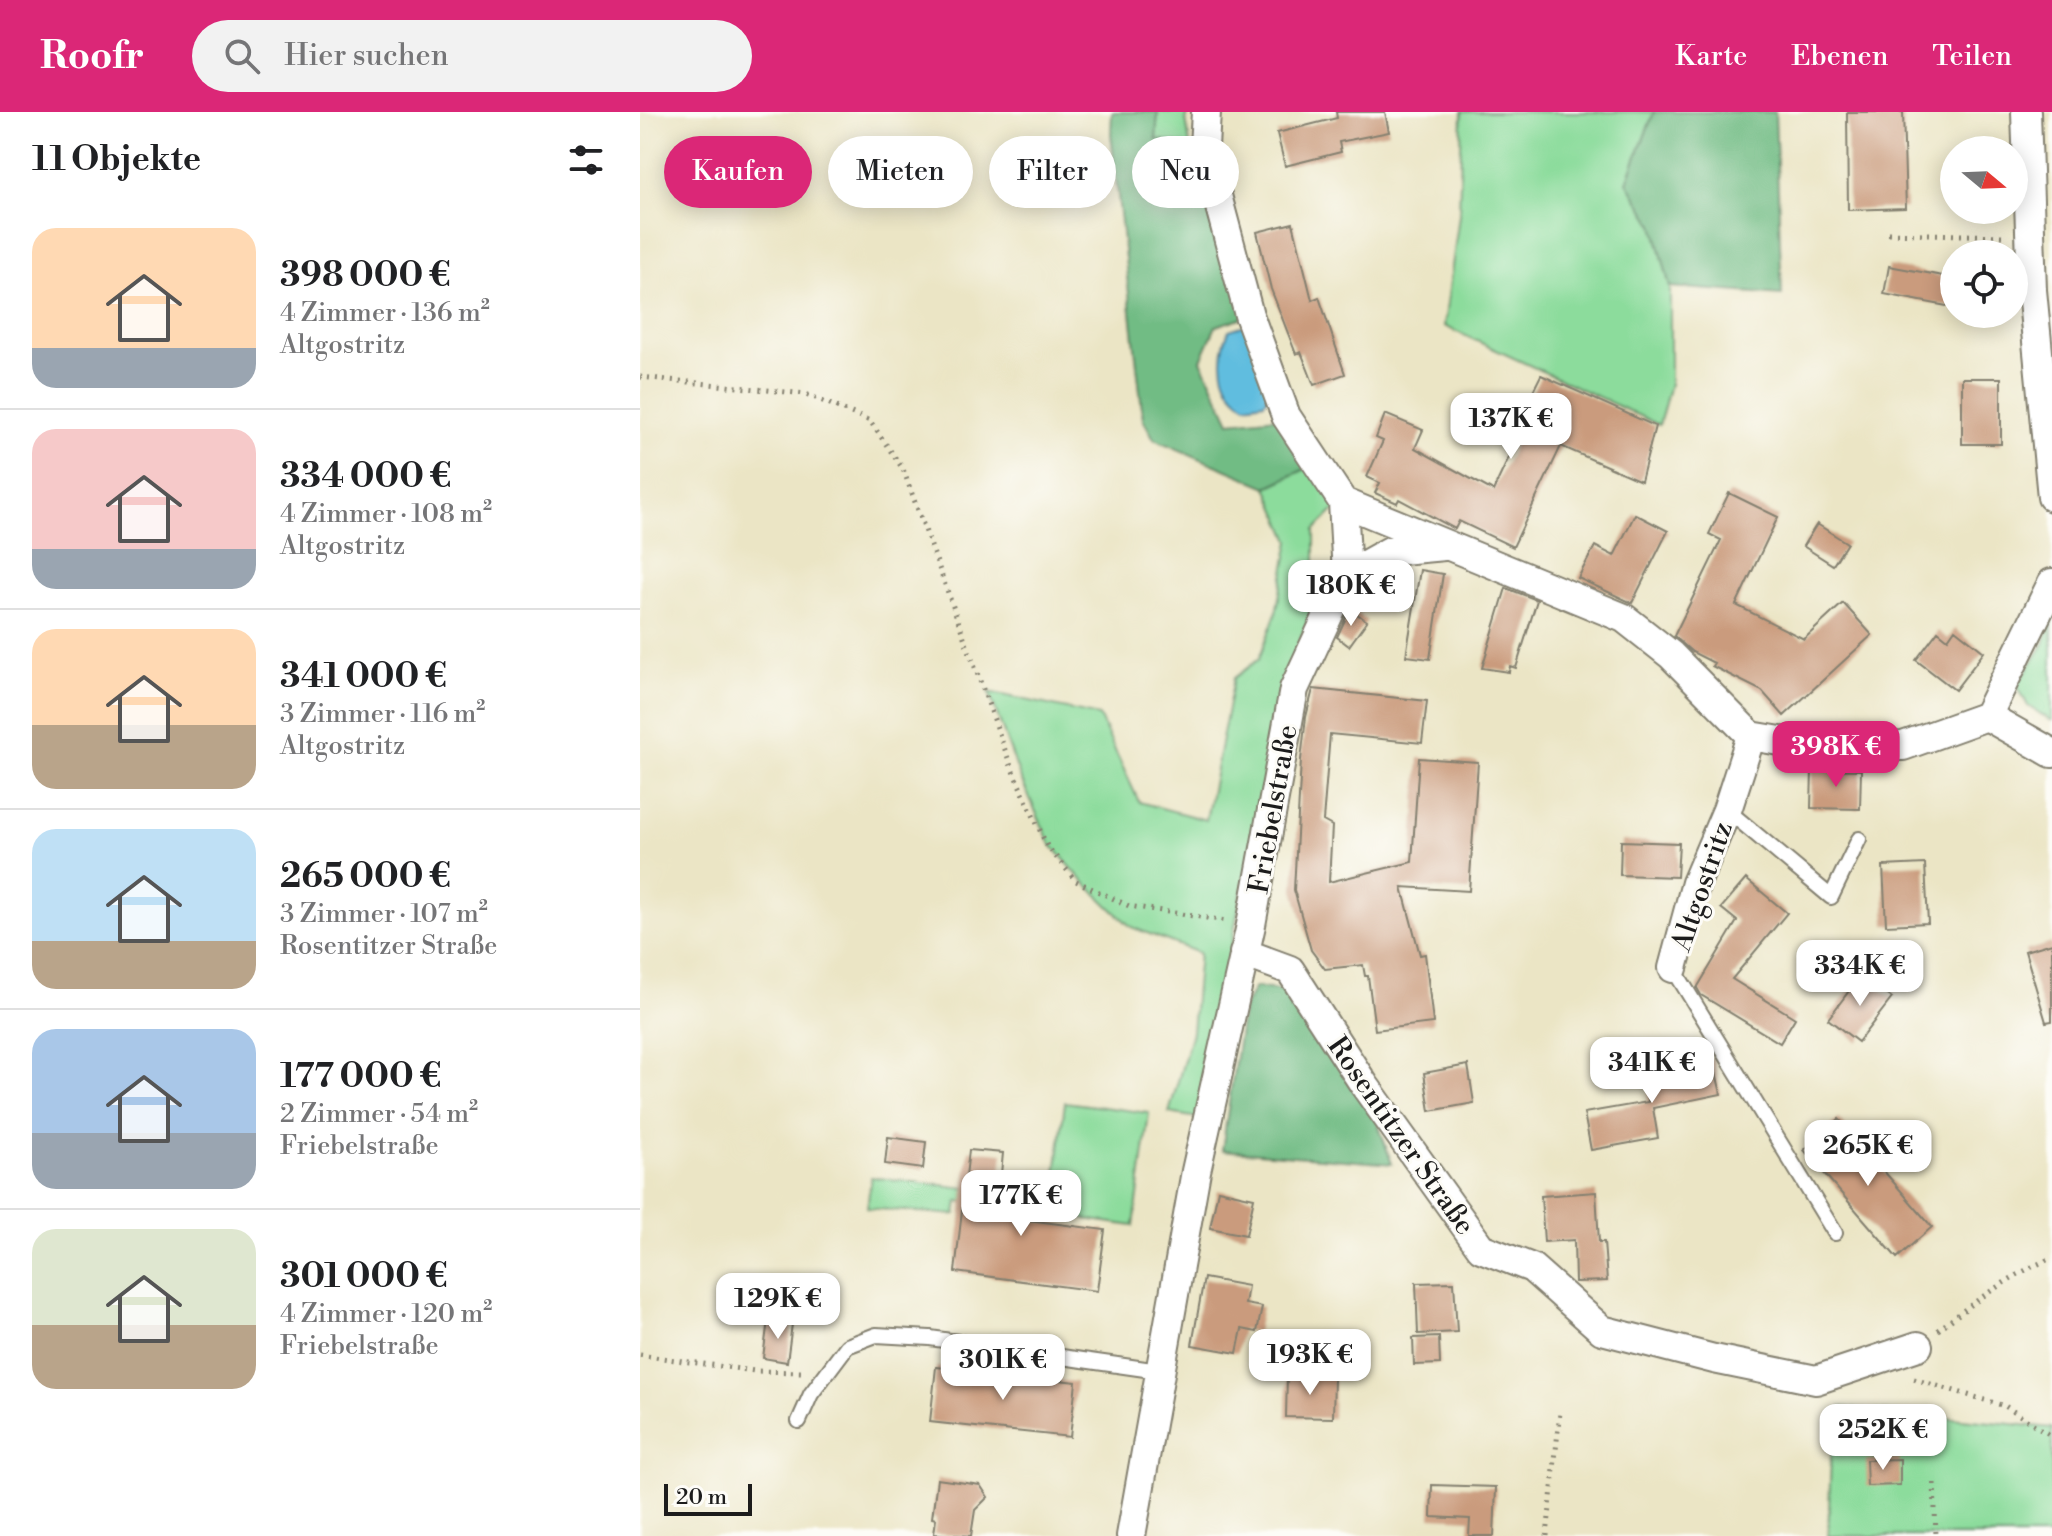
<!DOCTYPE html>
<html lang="de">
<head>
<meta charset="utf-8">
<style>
  :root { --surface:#fff; --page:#f2f2f2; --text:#202124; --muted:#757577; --line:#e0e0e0; --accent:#db2777 }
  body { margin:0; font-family:"Libre Bodoni",serif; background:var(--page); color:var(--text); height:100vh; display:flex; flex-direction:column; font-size:30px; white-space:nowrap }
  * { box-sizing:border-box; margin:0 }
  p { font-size:26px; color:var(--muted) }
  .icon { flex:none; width:44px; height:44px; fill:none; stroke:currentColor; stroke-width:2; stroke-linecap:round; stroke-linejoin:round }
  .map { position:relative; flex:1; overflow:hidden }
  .panel { display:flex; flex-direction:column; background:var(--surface); width:640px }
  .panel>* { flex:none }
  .top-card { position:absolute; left:24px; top:24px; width:760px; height:72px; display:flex; gap:16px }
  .needle { width:52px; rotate:109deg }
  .controls { position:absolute; left:1300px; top:24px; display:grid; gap:16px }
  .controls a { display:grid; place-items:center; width:88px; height:88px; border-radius:50%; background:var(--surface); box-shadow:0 4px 20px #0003; font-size:40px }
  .scale { position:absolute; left:24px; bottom:20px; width:88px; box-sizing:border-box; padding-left:8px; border:4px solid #1c1c1c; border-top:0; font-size:22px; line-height:28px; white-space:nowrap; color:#1c1c1c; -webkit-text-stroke:6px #fdfcf7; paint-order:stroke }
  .price { position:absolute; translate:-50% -68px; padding:0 18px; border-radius:16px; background:#fff; color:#222; font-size:26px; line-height:52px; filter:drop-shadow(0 2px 4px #0008) }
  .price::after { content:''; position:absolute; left:50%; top:48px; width:24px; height:18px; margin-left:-12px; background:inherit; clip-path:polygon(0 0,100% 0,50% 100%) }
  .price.on { background:var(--accent); color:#fff }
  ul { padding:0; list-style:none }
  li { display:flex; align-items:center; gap:24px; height:200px; padding:0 32px }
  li+li { border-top:2px solid var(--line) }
  li span { display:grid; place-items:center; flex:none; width:224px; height:160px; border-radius:24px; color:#555 }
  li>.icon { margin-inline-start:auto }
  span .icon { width:96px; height:96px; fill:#fffc; stroke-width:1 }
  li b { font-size:34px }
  h2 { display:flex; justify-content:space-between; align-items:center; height:96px; padding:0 32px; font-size:34px }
  .tag { padding:0 28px; border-radius:36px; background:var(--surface); box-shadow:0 4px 20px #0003; font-size:28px; line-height:72px }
  .tag.on { background:var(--accent); color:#fff }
  header { display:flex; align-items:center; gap:48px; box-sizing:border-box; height:112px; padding:0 40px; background:var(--accent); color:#fff }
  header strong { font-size:38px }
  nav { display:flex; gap:44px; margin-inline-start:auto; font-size:28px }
  .search { width:560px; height:72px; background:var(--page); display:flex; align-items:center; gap:20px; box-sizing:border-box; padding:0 28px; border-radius:44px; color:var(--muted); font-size:30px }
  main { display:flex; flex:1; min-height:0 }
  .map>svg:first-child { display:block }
  .green { fill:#8cdc9c; stroke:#547c5c; stroke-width:2 }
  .forest { fill:#71bc84; stroke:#466c50; stroke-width:2 }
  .water { fill:#61bddf; stroke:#3e6c7e; stroke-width:2 }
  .building { fill:#ca9b7d }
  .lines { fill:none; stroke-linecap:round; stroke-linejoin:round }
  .service-casing { stroke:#848070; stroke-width:18 }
  .minor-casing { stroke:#848070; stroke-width:32 }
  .path { stroke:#848070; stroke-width:5; stroke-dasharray:2 6; stroke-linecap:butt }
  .service { stroke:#fff; stroke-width:14 }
  .minor { stroke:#fff; stroke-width:28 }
  .labels { text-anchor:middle; stroke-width:6; stroke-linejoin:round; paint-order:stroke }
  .street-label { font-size:28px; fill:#1c1c1c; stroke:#fdfcf7 }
</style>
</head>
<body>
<header>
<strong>Roofr</strong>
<div class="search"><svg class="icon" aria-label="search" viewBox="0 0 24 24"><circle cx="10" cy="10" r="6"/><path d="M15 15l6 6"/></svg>Hier suchen</div>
<nav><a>Karte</a><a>Ebenen</a><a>Teilen</a></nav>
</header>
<main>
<section class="panel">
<h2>11 Objekte<svg class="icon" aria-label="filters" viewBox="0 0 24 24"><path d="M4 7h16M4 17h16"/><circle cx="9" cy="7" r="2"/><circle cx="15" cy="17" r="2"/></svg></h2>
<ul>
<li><span style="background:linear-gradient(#ffd9b3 75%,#9aa5b1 0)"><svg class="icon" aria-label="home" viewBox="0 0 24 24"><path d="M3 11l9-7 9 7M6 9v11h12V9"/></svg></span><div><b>398 000 €</b><p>4 Zimmer · 136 m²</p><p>Altgostritz</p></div></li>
<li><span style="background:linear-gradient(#f6c9c9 75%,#9aa5b1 0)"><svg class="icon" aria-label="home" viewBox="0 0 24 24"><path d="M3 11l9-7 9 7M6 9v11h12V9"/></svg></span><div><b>334 000 €</b><p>4 Zimmer · 108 m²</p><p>Altgostritz</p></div></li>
<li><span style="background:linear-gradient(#ffd9b3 60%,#b9a48a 0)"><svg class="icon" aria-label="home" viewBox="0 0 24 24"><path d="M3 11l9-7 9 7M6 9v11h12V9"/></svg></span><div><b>341 000 €</b><p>3 Zimmer · 116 m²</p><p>Altgostritz</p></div></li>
<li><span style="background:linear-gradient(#bfe0f5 70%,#b9a48a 0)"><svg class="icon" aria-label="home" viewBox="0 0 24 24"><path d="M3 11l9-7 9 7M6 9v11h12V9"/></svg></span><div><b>265 000 €</b><p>3 Zimmer · 107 m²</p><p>Rosentitzer Straße</p></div></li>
<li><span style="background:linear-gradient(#a9c7e8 65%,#9aa5b1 0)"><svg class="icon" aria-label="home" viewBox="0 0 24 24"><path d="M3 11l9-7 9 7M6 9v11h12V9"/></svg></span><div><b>177 000 €</b><p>2 Zimmer · 54 m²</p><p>Friebelstraße</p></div></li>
<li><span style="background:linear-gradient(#dfe7d0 60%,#b9a48a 0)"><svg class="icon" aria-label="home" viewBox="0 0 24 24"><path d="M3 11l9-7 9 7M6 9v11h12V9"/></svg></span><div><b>301 000 €</b><p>4 Zimmer · 120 m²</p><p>Friebelstraße</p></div></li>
</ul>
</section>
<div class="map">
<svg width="1412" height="1424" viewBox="0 0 1412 1424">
  <rect width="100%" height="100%" fill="#fdfcf7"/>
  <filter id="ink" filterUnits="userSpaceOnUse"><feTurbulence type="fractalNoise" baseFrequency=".0125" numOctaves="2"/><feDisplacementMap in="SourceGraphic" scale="16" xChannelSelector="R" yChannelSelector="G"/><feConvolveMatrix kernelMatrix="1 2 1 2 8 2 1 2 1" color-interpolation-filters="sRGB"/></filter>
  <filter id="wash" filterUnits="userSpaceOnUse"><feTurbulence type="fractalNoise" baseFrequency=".006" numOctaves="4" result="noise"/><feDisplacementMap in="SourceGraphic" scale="32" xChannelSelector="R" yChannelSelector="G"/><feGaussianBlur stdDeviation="1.8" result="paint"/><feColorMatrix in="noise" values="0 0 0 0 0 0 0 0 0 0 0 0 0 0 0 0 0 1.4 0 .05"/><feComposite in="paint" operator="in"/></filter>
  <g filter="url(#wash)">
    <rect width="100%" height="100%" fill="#ebe5c5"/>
    <path class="green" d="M518,0H548L546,7L550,34L516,27Z
      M822,0H1014L987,70L1014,113L1030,175V272L1019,313L804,214L819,103Z
      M678,351L703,390L675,418V491L641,575L558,1006L529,1001L552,920L559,841L491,815L440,766L410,731L380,665L349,580L459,604L499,690L566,708L594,566L619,547L636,501L650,429L627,375Z
      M1412,507V609L1388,594L1377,573L1404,532Z
      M425,990L509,1001L494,1114L318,1089L316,1103L227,1096L231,1065L413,1086Z
      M1200,1295L1412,1316V1424H1188L1192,1318Z"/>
    <path class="forest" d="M472,0H518L516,27L550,34L564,35L609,203L576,214L561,248L590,310L646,304L678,351L627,375L514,327L503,307L471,22Z
      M1014,0H1135L1142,183L1030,175L1014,113L987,70Z
      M615,875L645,879L725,974L752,1052L582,1038L603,897Z"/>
    <path class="water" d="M605,213L630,281L624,290L606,293C579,276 577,246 589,218Z"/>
    <g id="blocks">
      <path class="building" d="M696,0H745L749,20L699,30L701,40L645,54L637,21L697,6Z
        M1207,0H1263L1266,96L1208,98Z
        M653,111L672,188L679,185L705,262L674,273L661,240L656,242L631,177L617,120Z
        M1249,154L1314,166L1312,195L1244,182Z
        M901,263L1015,314L1001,369L921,334L873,435L819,409L815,417L759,387L757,391L735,381L740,371L727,365L743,329L736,326L745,302L783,318L775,336L853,379L894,292L888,289Z
        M1322,266H1361V332H1322Z
        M1089,381L1138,405L1096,493L1164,527L1203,491L1232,523L1144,604L1122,579L1072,554L1074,551L1052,540L1034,524L1081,428L1069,422Z
        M995,402L1028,419L992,491L938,466L955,434L974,444Z
        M1177,412L1207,431L1193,453L1163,434Z
        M780,458L803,462L790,547L766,544Z
        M866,476L897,488L876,556L870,554L869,560L842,556Z
        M710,497L727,509L709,534L697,525Z
        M1315,517L1344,540L1315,578L1276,548L1298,519L1308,527Z
        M673,577L787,589L782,631L690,622L683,709L692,714L689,770L772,750L779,646L838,650L829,779L762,775L780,843L785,842L793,911L735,918L728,864H725L723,853L685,857L671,838L654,778L661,648L666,605Z
        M1172,657L1221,658L1220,697L1171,696Z
        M981,729L1039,731L1037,765L980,763Z
        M1285,752L1288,811L1246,813L1243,754Z
        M1106,767L1147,801L1092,867L1155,906L1140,931L1061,883L1057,876L1097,809L1081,796Z
        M1412,831V909L1406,910L1385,839Z
        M1221,863L1252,886L1218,930L1188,907Z
        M1073,947L1081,982L1013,996L1018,1026L951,1038L944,1001L1008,990V960L1048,954L1047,948Z
        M828,953L834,991L790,999L784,961Z
        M1199,1007L1292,1115L1257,1146L1164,1038Z
        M248,1025L286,1030L283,1057L245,1052Z
        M329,1038L363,1041L357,1104L465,1118L457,1179L315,1160Z
        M578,1078L614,1086L606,1123L570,1116Z
        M956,1080L959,1130H964L967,1169L935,1170L934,1128L904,1130L901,1084Z
        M564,1166L608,1174L605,1192L622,1195L617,1220L602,1217L597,1241L552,1233Z
        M814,1170L817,1220L778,1222L776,1171Z
        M128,1208L152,1212L147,1250L123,1246Z
        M799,1225L800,1252L774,1253L773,1226Z
        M296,1255L436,1270L430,1325L290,1310Z
        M647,1264L694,1265L693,1306L646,1305Z
        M1260,1347V1373L1227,1374L1226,1348Z
        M297,1367L340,1373L348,1385L335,1398L331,1424L294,1422L296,1407L292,1406Z
        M792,1373L856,1375L854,1424H829L830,1407L791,1405Z"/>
    </g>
  </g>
  <g filter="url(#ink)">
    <use href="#blocks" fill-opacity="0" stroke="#848070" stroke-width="2"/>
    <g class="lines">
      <g class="service-casing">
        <path id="service" d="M1087,698L1191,785L1219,727
          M1033,856L1195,1121
          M159,1309L171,1282L207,1234L236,1223L290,1226L519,1259"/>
      </g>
      <g class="minor-casing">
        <path id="minor" d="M1386,0L1392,178L1412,385
          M703,390L984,506L1031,543L1111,624L1176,635L1263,634L1347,604L1412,641
          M707,463L750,439L804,434
          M1347,604L1412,471
          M604,841L650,858L725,974L841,1136L892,1156L962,1218L1074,1247L1176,1268L1278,1234
          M1033,856L1056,771L1087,698L1111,624
          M491,1424L556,1059L611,813L654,577L707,463L703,390L646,304L609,203L564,35L566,0"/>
      </g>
      <path class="path" d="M1248,121L1363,124
        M0,265L166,282L230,309L263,357L372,657L407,734L436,769L489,794L586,809
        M1298,1218C1334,1190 1370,1163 1412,1146
        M0,1243L114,1259L162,1260
        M1274,1267L1365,1294L1412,1324
        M1294,1371L1296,1424
        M907,1424L920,1300"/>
      <use href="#service" class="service"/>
      <use href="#minor" class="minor"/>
    </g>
  </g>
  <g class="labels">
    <g class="street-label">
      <text transform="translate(632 697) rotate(-80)" y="10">Friebelstraße</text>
      <text transform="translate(1061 774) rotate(-71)" y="10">Altgostritz</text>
      <text transform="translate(762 1023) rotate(55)" y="10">Rosentitzer Straße</text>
    </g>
  </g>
</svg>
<div class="controls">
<a><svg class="needle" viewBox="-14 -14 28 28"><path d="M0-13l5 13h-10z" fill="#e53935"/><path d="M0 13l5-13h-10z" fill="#757577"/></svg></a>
<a><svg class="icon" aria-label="locate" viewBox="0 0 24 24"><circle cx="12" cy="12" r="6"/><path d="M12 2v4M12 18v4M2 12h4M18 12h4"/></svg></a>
</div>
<div class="scale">20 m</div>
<b class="price" style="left:871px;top:349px">137K €</b>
<b class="price" style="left:711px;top:516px">180K €</b>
<b class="price on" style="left:1196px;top:677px">398K €</b>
<b class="price" style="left:1220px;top:896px">334K €</b>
<b class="price" style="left:1012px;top:993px">341K €</b>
<b class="price" style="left:1228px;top:1076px">265K €</b>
<b class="price" style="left:381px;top:1126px">177K €</b>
<b class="price" style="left:138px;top:1229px">129K €</b>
<b class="price" style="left:670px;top:1285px">193K €</b>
<b class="price" style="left:363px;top:1290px">301K €</b>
<b class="price" style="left:1243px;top:1360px">252K €</b>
<div class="top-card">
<a class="tag on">Kaufen</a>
<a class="tag">Mieten</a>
<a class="tag">Filter</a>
<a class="tag">Neu</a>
</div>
</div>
</main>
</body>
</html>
